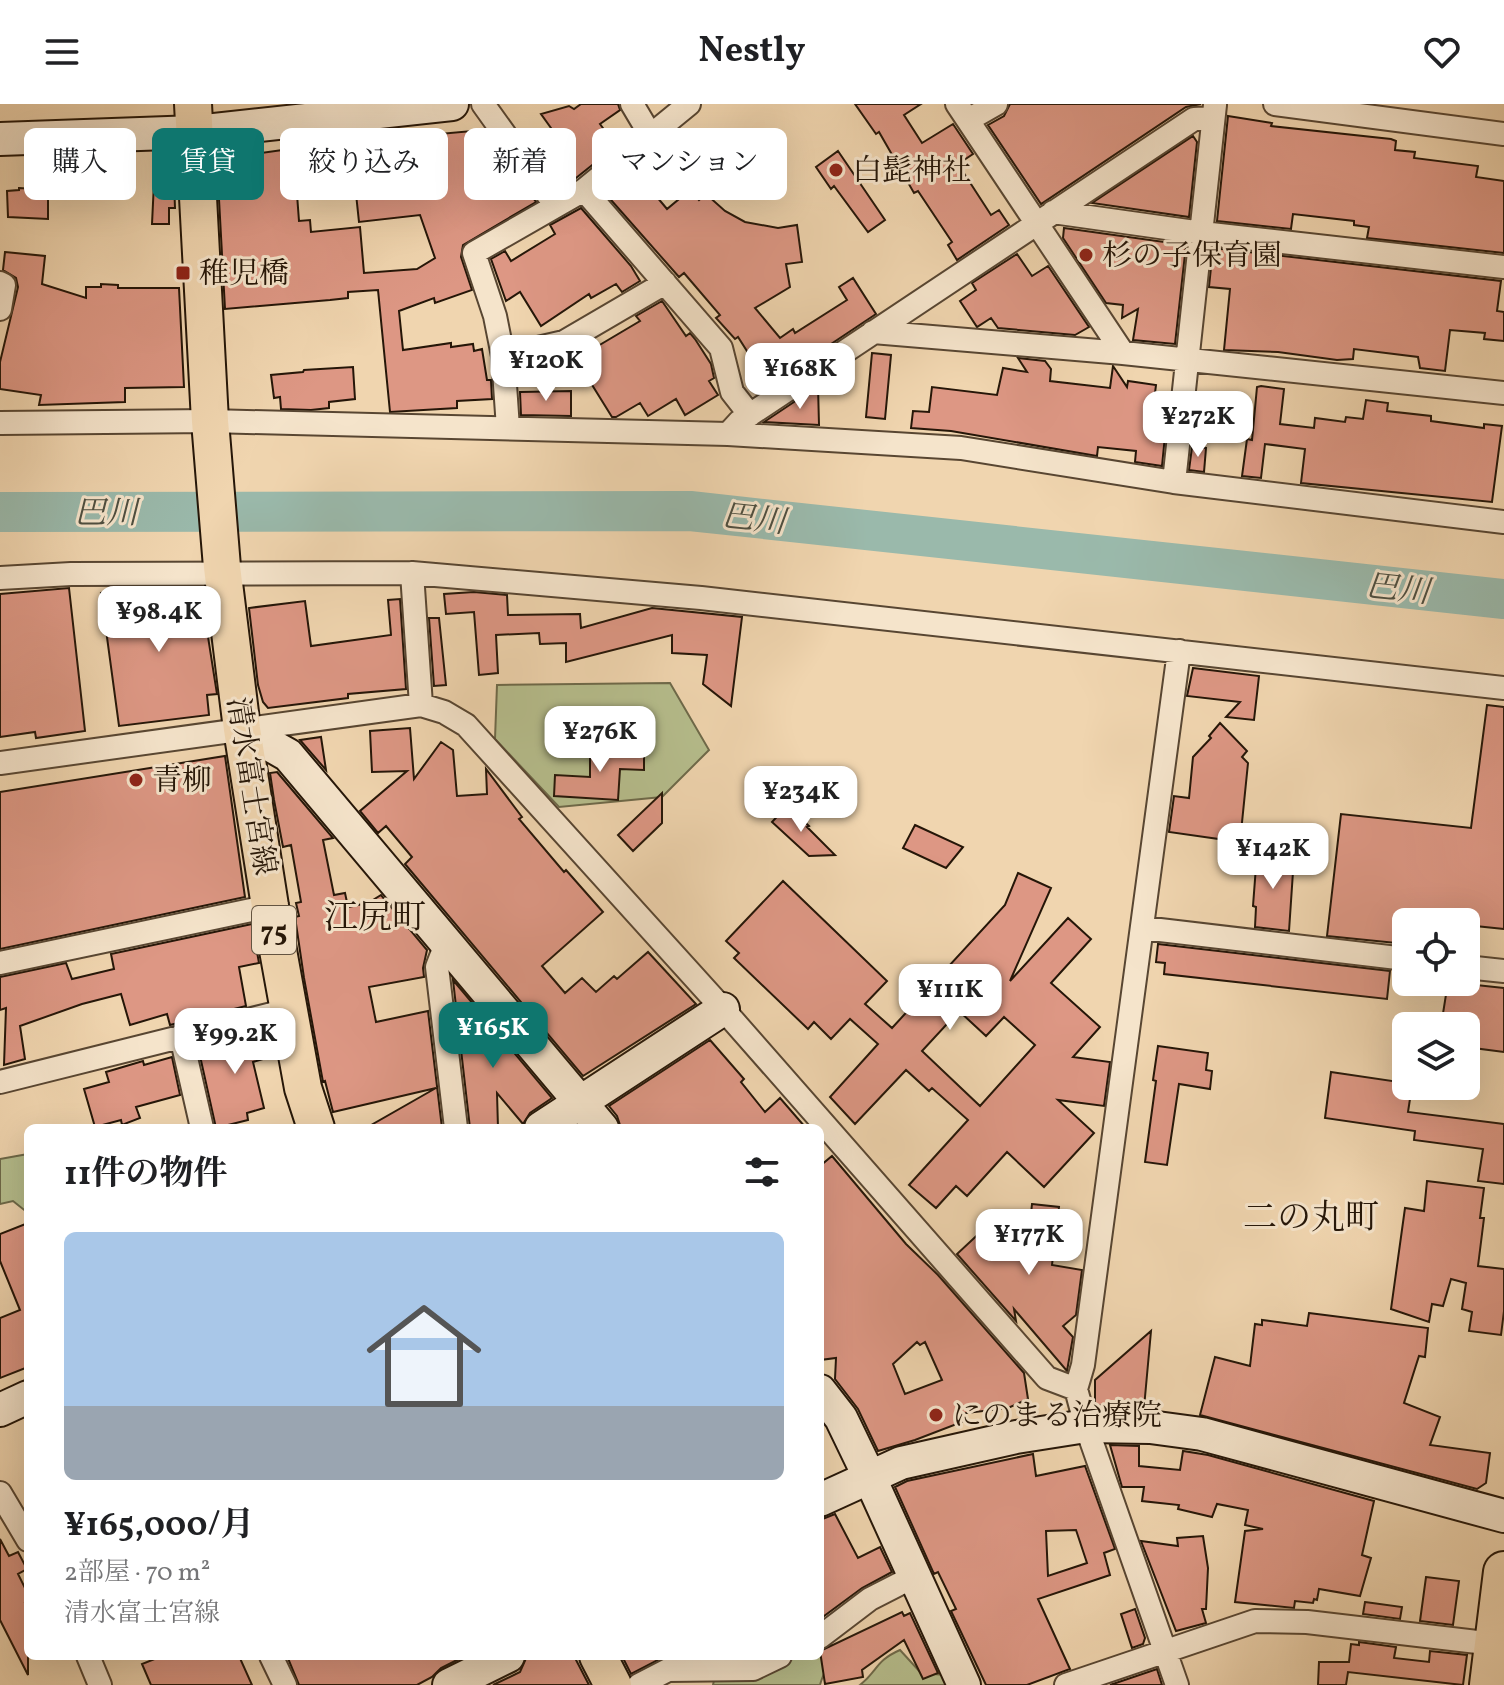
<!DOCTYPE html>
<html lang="ja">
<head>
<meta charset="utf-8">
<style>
  :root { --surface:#fff; --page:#f6f6f6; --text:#202124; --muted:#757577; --accent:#0f766e }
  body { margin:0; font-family:Vollkorn,"Noto Serif JP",serif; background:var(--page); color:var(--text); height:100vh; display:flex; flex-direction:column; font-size:30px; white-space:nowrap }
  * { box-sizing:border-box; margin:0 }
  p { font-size:26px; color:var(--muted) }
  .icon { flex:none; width:44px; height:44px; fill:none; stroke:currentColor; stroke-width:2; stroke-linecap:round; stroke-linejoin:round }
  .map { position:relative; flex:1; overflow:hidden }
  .panel { position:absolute; left:24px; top:1020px; width:800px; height:536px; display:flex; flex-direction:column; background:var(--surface); border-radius:12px; box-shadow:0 8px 32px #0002 }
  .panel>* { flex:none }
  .guide { position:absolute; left:24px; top:24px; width:800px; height:72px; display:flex; gap:16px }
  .buttons { position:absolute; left:1392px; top:804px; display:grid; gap:16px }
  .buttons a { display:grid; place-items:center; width:88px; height:88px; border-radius:12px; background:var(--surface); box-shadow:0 8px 32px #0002; font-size:40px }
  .price { position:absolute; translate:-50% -68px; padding:0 18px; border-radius:16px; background:#fff; color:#222; font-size:26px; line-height:52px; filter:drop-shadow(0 2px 4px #0008) }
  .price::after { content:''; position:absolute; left:50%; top:48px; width:24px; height:18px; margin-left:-12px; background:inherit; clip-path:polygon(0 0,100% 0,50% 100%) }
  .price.active { background:var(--accent); color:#fff }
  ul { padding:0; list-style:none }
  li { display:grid; align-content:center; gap:16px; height:424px; padding:0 40px }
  li span { display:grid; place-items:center; height:248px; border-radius:12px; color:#555 }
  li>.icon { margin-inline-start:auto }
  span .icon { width:144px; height:144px; fill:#fffc; stroke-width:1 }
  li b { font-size:34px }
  h2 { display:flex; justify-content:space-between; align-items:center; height:96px; padding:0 40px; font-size:34px }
  .tag { padding:0 28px; border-radius:12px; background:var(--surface); box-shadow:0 8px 32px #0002; font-size:28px; line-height:72px }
  .tag.active { background:var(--accent); color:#fff }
  header { display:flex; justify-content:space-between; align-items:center; height:104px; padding:0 40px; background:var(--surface); font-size:36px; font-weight:700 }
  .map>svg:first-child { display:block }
  .green { fill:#b6be8d; stroke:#6e6a4a; stroke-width:2 }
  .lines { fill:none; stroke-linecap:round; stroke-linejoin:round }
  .river { stroke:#9ab9ab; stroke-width:40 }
  .building { fill:#dd9784; stroke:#251608; stroke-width:2; fill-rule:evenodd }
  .street-casing { stroke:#584632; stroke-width:26 }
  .secondary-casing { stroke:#251608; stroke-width:36 }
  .primary-casing { stroke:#251608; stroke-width:40 }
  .highway-casing { stroke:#251608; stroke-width:44 }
  .street { stroke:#f5e4cb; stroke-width:22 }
  .secondary { stroke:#f5e4cb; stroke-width:32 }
  .primary { stroke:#f0d5af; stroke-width:36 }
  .highway { stroke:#f0d5af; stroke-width:40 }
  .poi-dot { fill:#8f2418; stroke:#f5e4cb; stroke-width:3 }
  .labels { text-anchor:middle; stroke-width:6; stroke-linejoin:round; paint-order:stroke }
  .shield { fill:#f5e4cb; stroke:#635442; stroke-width:2 }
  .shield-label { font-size:28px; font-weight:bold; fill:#251608 }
  .poi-label { font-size:30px; fill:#251608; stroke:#f5e4cb; text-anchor:start }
  .street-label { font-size:30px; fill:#251608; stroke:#f5e4cb }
  .water-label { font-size:32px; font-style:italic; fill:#4e4f41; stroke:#f5e4cb }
  .quarter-label { font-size:34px; fill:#251608; stroke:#f5e4cb }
</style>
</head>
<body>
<header><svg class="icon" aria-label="menu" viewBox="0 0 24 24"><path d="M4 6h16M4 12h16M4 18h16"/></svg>Nestly<svg class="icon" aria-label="heart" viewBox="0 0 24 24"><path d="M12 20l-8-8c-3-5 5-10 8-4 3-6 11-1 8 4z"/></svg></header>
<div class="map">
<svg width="1504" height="1581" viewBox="0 0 1504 1581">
  <rect width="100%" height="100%" fill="#f0d5af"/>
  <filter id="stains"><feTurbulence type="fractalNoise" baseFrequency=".0025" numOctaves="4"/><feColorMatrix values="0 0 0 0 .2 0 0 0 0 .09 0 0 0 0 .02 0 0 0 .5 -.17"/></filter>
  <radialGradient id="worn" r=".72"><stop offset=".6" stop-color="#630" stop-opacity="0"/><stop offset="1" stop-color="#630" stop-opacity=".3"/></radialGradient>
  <path class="green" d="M670,579L709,646L662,693L559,703L495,635L497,581Z
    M28,1050V1109L13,1097L0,1100V1055Z
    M831,1539C834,1557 824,1565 820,1581H713L715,1572L783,1560L796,1552H820V1540Z
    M900,1546L921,1569L958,1572L965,1581H860C878,1567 875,1557 900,1546Z"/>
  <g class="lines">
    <path class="river" d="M0,408L690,407L1504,495"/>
  </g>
  <path class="building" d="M581,0H618L620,6L600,20L616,42L576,74L560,84L534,47L556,31L541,10L569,2L574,5Z
    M855,0H921L904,11L922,39L953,20L973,50L958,60L991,111L999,106L1009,121L957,156L948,141L952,138L918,87L914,89L879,28L876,30Z
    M1010,0H1201L1186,3L1041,100L988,21L1004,12Z
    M1228,12L1272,19L1271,22L1391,35L1396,37L1395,46L1415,48L1414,54L1478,62L1476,73L1504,77V149L1367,134L1369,123L1354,121V117L1293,110L1291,125L1217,117Z
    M484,25L536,98L463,141L461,153L472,186L435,199L434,194L399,207L403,246L451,239V243L473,240L474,247L482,245L487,276H491L492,295L457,297V304L390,308L378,186L348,188V194L330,196L225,205L218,77L248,74L246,51L318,41L472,27L474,33ZM354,71L359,118L420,111L435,154L417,165L364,169L360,123L311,128L310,116L299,117L296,77Z
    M1193,32L1197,38L1189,113L1092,99Z
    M838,47L885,116L868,128L834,82L831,85L816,63Z
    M625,71L632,81L641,74L667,105L690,86L699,96L706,90L725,107L745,118L778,124L797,121L802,158L786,160L790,183L755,204L780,234L793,225L795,229L847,196L839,183L853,174L876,210L765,284L755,268L759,266L738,233L735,235L716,214L720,211L684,169L679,173L604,88Z
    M174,77L175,104H169V120H152L154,78Z
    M19,84L48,86V115L8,113L7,87L19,86Z
    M581,104L631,162L640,177L622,188L616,180L591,194L589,190L541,222L520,188L506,197L491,155L505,147L511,157L555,130L550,121Z
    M1064,124L1186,141L1175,240L1133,236L1138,205L1122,214L1123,201L1106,199L1063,134Z
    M1213,144L1501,177L1497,207L1504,208V237L1484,235L1485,229L1450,226L1445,267L1420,264L1418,253L1354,245L1353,255L1337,256L1278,248L1224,246L1230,185L1209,183Z
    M5,148L45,152L42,180L86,194V183H101V180L118,181V184H179L184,283L125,284V298L39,301L41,291L0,285V258L18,183L16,174L3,166Z
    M1017,150L1032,172L1048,162L1089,223L1075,231L998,224L991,214L977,223L960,197L976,186L972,179Z
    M662,197L686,232L690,229L695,235L711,260L714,274L709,277L718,291L685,311L676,295L648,312L640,299L616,313H612L576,255L640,217L636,212Z
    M872,249L891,251L885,315L866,313Z
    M1018,254L1045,257L1051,265L1050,277L1110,284L1113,262L1127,283L1128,277L1156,281L1155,289L1169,291L1162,362L1135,358L1136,347L1098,343L1097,352L951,327L911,324L913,307L929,308L932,283L997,291L1003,264L1027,268Z
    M353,263L355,295L329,298V304L311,306L281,305L280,293L274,294L271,271L303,268L304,266Z
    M818,282L819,321L764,318Z
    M1261,282L1284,285L1280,320L1314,324L1315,314L1345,318L1346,313L1363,315L1366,296L1388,299L1387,307L1431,312V317L1484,324V320L1502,322L1492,398L1301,379L1305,345L1265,340L1261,374L1242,372L1247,335L1252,336L1257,283Z
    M571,287V312L521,311L520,288Z
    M1192,343L1206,344L1204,368L1189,366Z
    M69,484L85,627L36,634L35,628L0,633V490Z
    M148,484H197L198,489L201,488L217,590L207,591L209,611L119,622L101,489Z
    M474,488L507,491L508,511L580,510L581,524L652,504L742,513L731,602L703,580L707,551L672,549V531L566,558V539L540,540L539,529L496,531L498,569L479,571L474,508L446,510L444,490Z
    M400,495L406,585L348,590V594L268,604L263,598L258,581L249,504L305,497L311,542L391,531L388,496Z
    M429,514H439L446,581L434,582Z
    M1193,564L1259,572L1254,616L1226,613L1240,598L1187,592Z
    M1487,601L1504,603V825L1466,821V818H1406V840L1327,832L1341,710L1471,724Z
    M1220,619L1247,647L1242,653L1248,659L1240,738L1169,728L1174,692L1189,694L1193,653L1211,634L1209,632Z
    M410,624L414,675L441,638L453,646L457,692L487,690L486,665L522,713L519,715L564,768L566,766L603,808L542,862L565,889L582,874L596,888L614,872L617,875L648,848L696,900L583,972L405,760L412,753L386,722L378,729L360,707L407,667L372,668L370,627Z
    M321,633L326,666L300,636Z
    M590,639L615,640V646L644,647V666L620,665L618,696L554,692L555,671L590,673Z
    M225,652L245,793L0,845V688Z
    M277,668L333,734L323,736L334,791L345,789L348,803L368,799L381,791L427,846L423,864L424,873L369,883L376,918L428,907L442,1024H366L436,984L333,1008L325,977L323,978L304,874L295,813L299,812L296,799L301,798L291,741L283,743L274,696L270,669Z
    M662,689V719L633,747L618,731Z
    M787,702L809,722L807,723L835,751L809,752L772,718Z
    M915,721L963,743L946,764L903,744Z
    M1257,749L1294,753L1289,827L1255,823L1256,803L1253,802Z
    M1018,769L1051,784L1010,877L1068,814L1091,835L1051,879L1100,923L1073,953L1110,958L1104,1002L1058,996L1094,1029L1044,1083L1007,1048L967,1092L956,1082L936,1104L909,1081L968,1016L932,984L929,987L906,966L855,1020L830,993L878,940L850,915L831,935L814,918L808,925L734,854L739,849L726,837L783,777L887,877L865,900L892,924L1005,801ZM959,907L986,932L1004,913L1035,941L980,1002L922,947Z
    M252,820L259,859L239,863L246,902L170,921L167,910L130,921L121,890L82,900L20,922L25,955L4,961L6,904L0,906V873L66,859L72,875L114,865L111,850Z
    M1158,840L1390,867L1387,895L1164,870L1165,859L1156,858Z
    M453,876L552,994L530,1009L523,1020L497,989L498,1024H470Z
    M1448,878L1504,884V948L1466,943V922H1441Z
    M262,928L270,933L276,951L253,958L264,1004L247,1009L248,1016L216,1024L198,943Z
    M710,936L744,975L741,978L765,1008L780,994L806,1024H621L617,1012L609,1002Z
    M1158,942L1208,949L1206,966L1212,967L1210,985L1179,980L1167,1061L1145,1058L1156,977L1153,976Z
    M172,953L180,991L136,1003L140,1014L122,1021L121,1016L95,1023L84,985L109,978L106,968L143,957L144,961Z
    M1331,968L1406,979V982H1412L1408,1008L1504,1020V1080L1478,1077L1483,1045L1414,1036L1415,1027L1325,1014Z
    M832,1052L906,1140L938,1171L1024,1269L1028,1295L1008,1304L958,1310L962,1318L915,1336L878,1347L858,1305L835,1275L836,1254L820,1256V1062ZM917,1238L920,1241L925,1238L942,1276L905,1290L893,1260Z
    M1427,1077L1484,1084L1480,1114H1484L1478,1162L1504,1165V1207L1501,1231L1469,1227L1472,1208L1462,1205L1466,1179L1451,1175L1443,1202L1432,1200L1429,1218L1391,1205L1405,1104L1424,1107Z
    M1032,1100L1059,1103L1052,1161L1082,1166L1076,1211L1063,1222L1073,1233L1067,1267L1014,1205L1016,1217L957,1150L1000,1110L1028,1139Z
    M28,1119V1263L0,1274V1214L20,1206L0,1157V1130Z
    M1309,1209L1428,1224L1425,1253L1419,1252L1404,1299L1440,1313L1430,1341L1490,1349L1486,1379L1477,1385L1200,1311L1215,1253L1250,1262L1255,1220L1262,1221V1216L1307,1222Z
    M1151,1227L1144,1304L1095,1301V1276Z
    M1110,1341L1139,1342V1362L1180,1366L1183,1347L1208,1351L1374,1397L1362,1451L1371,1454L1360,1492L1319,1485L1317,1496L1314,1495L1313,1499L1295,1497L1294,1504L1235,1498L1245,1427L1263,1425L1245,1421L1248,1406L1217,1400L1212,1413L1178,1405L1179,1401L1142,1397L1144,1383H1122Z
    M1033,1350L1036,1372L1085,1362L1115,1445L1104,1449L1110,1471L1038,1495L1070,1565L1027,1581H986L951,1507L956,1505L938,1468L934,1470L895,1383L907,1377ZM1076,1426L1087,1459L1048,1472L1046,1427Z
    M835,1410L858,1454L880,1443L892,1468L862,1484L820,1515V1416Z
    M1203,1432L1208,1464L1206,1505H1202L1206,1519L1176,1527L1141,1437L1178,1442L1177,1434Z
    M0,1435L9,1452L18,1448L27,1465L18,1470L28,1490V1497L25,1499L28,1504V1571L0,1516Z
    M1426,1473L1459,1477L1453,1521L1420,1517Z
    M1365,1498L1402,1503L1400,1515L1363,1510Z
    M1135,1505L1145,1534L1143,1540L1132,1544L1121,1510Z
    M902,1508L904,1512L910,1509L938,1569L923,1575L904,1536L862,1566L863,1573L825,1580L820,1547Z
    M1359,1538L1396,1543L1394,1554L1429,1558L1430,1547L1467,1551L1463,1581L1348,1568L1346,1581H1318L1319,1558H1349L1351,1540L1359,1541Z
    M162,1552H239L252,1581H151L142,1560Z
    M287,1552H465L441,1564L432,1573L417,1581H299Z
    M527,1552H574L589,1581H493L520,1568Z
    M622,1552H658L660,1555L631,1570Z
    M1157,1565L1162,1581H1110Z"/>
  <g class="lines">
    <g class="street-casing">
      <path id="street" d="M483,0L556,102
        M632,0L651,32
        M957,0L1123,249L1504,289
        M1275,0L1504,30
        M968,16L996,0
        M584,86L721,244L732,288L750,311
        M1053,108L1202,129L1504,163
        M0,179L4,181L0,205
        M873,228L1123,249
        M503,252L564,238L665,179
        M0,319L210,317L728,330L961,344L1174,378L1504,418
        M508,324L503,252L495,212L474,149L584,86L689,0
        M728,330L739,318L1194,15L1213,14
        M1174,378L1215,1
        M412,469L421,601
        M0,474L71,470L412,469L701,494L1504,584
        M0,659L421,601L444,608L466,621L723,905L1047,1274L1076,1285
        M1143,824L1406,855
        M446,840L437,863L456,1024
        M0,859L270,802
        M1466,863L1504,867
        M181,932L202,1024
        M0,978L288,906
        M0,1389L28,1436
        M820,1533L870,1495L915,1472
        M88,1552L100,1581
        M271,1552L285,1581
        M639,1581L668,1566L753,1565L780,1552
        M1066,1581L1255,1517L1307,1518L1503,1541
        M1177,1581L1086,1322L1076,1285L1083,1261L1179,547"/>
    </g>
    <g class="secondary-casing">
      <path id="secondary" d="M0,35L196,28L452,0
        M242,625L288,651L602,1024
        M541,1024L723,905
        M820,1287L841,1314L869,1372L964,1581
        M0,1306L28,1293
        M820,1396L901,1359L1016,1333L1086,1322L1150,1323L1202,1330L1504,1412
        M449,1581L508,1552"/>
    </g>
    <g class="primary-casing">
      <path id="primary" d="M193,0L210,317L222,463L242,625L270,802L303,984L316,1024
        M598,1552L613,1581"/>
    </g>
    <g class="highway-casing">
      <path id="highway" d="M1490,1581L1504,1468"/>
    </g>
    <use href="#street" class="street"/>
    <use href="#secondary" class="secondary"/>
    <use href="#primary" class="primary"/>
    <use href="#highway" class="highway"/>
  </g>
  <g class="poi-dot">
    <circle cx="836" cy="66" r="8"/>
    <circle cx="1086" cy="151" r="8"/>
    <rect x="175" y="161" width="16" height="16" rx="4"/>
    <circle cx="136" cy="676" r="8"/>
    <circle cx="936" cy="1311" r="8"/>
  </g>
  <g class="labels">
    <rect class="shield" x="252" y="802" width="44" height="48" rx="6"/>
    <g class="shield-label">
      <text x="274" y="836">75</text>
    </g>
    <g class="poi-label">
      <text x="852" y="76">白髭神社</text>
      <text x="1102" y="161">杉の子保育園</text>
      <text x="199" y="179">稚児橋</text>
      <text x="152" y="686">青柳</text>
      <text x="952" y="1321">にのまる治療院</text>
    </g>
    <g class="street-label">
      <text transform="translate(252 682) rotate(81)" y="10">清水富士宮線</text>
    </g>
    <g class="water-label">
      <text x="106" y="419">巴川</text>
      <text transform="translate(754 414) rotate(6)" y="11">巴川</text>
      <text transform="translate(1398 484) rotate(6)" y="11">巴川</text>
    </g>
    <g class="quarter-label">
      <text x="375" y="824">江尻町</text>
      <text x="1311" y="1124">二の丸町</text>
    </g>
  </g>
  <rect width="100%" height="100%" filter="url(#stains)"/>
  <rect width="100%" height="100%" fill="url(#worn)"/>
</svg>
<div class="buttons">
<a><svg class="icon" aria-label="locate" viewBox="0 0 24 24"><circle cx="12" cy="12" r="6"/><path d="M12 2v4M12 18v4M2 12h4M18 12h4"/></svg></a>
<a><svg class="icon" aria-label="layers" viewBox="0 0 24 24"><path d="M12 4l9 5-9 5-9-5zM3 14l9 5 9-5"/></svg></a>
</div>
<b class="price" style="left:546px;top:299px">¥120K</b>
<b class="price" style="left:800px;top:307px">¥168K</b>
<b class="price" style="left:1198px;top:355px">¥272K</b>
<b class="price" style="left:159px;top:550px">¥98.4K</b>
<b class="price" style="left:600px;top:670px">¥276K</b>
<b class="price" style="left:801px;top:730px">¥234K</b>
<b class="price" style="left:1273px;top:787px">¥142K</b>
<b class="price" style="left:950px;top:928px">¥111K</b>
<b class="price active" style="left:493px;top:966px">¥165K</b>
<b class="price" style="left:235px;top:972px">¥99.2K</b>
<b class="price" style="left:1029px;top:1173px">¥177K</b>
<div class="guide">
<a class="tag">購入</a>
<a class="tag active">賃貸</a>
<a class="tag">絞り込み</a>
<a class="tag">新着</a>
<a class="tag">マンション</a>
</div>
<section class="panel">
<h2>11件の物件<svg class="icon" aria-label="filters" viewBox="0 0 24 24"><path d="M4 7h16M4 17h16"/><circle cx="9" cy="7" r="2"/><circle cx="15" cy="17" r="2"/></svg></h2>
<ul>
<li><span style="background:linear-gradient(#a9c7e8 70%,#9aa5b1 0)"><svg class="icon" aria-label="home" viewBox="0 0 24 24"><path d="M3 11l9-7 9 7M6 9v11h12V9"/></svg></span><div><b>¥165,000/月</b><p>2部屋 · 70 m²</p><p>清水富士宮線</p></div></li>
</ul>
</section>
</div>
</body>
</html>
